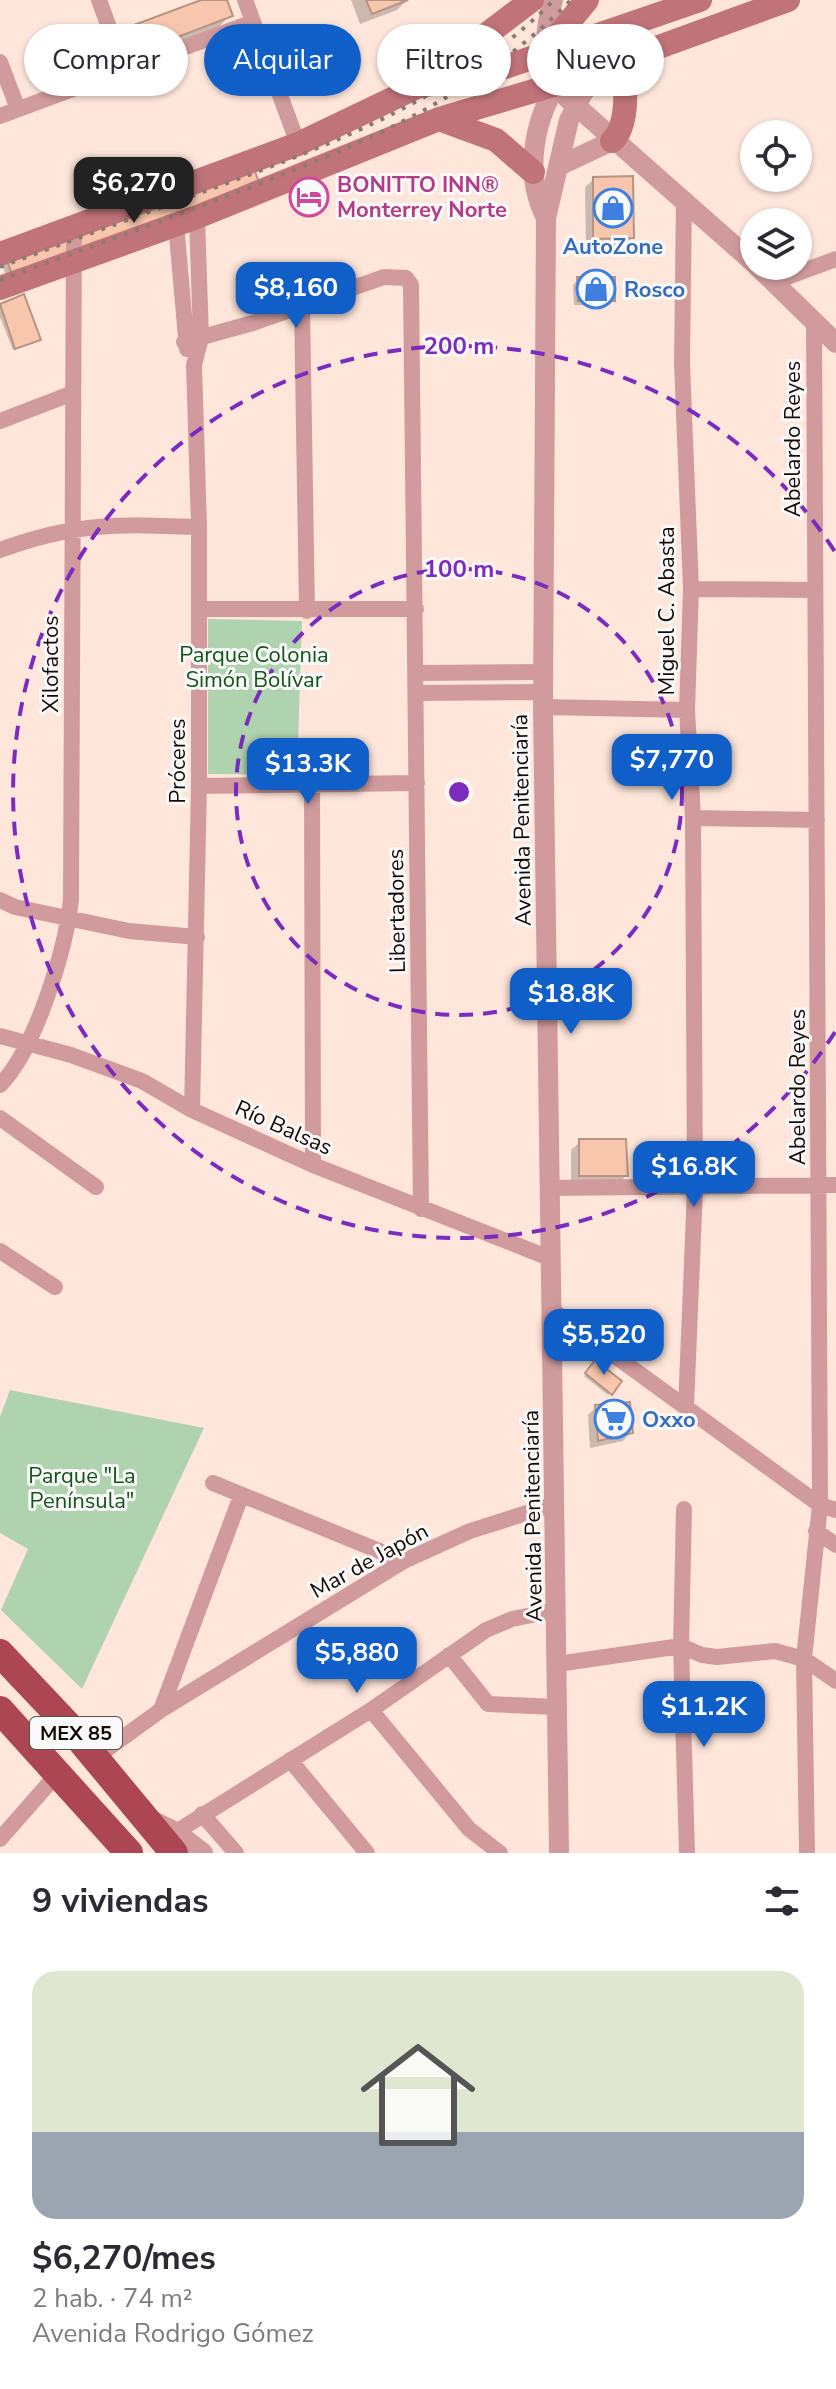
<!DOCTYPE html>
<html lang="es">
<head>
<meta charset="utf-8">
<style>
  :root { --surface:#fff; --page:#f2f2f3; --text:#2b2b33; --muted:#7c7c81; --accent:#105fc9 }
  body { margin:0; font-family:"Nunito Sans",sans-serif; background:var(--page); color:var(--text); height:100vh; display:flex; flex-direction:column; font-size:30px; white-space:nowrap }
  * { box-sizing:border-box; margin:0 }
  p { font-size:26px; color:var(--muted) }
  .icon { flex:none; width:44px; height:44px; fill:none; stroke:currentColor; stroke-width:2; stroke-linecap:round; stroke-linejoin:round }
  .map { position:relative; height:1853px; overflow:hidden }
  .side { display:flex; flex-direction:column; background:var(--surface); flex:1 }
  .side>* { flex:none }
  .banner { position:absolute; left:24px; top:24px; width:788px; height:72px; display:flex; gap:16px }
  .tools { position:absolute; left:740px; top:120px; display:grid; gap:16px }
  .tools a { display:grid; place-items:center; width:72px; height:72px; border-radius:50%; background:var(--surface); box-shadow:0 2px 6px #0004; font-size:40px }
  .price { position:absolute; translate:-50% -68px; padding:0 18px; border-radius:16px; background:var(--accent); color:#fff; font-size:26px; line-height:52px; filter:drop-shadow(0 2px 4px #0008) }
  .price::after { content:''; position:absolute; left:50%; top:48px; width:24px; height:18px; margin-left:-12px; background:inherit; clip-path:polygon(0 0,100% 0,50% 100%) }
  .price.on { background:#222; color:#fff }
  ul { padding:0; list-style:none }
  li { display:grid; align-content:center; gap:16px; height:424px; padding:0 32px }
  li span { display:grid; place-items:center; height:248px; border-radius:24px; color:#555 }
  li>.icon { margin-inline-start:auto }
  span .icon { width:144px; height:144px; fill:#fffc; stroke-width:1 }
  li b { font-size:34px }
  h2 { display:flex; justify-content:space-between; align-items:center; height:96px; padding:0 32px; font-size:34px }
  .chip { padding:0 28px; border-radius:36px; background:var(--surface); box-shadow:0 2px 6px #0004; font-size:28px; line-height:72px }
  .chip.on { background:var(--accent); color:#fff }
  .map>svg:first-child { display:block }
  .green { fill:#b0d3af }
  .shadow { fill:#0003 }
  .building { fill:#f7c6ac; stroke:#b79481; stroke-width:2 }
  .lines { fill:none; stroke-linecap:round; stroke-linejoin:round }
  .minor { stroke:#d19b9d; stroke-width:16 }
  .tertiary { stroke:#d19b9d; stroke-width:20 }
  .secondary { stroke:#c07378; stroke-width:24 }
  .trunk { stroke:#ab4652; stroke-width:28 }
  .rail { stroke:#8d7b73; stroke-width:4; stroke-dasharray:4 8; stroke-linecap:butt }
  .ring { fill:none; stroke:#7b2cbf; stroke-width:4; stroke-dasharray:14 10 }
  .labels { text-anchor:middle; stroke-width:6; stroke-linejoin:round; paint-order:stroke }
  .shield { fill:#f9f9f9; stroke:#59514e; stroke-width:2 }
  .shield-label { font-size:20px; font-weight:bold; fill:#150904 }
  .hotel-label { font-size:22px; font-weight:bold; fill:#b23c85; stroke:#f9f9f9; text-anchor:start }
  .shop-label { font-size:22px; font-weight:bold; fill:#366cbe; stroke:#f9f9f9; text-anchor:start }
  .street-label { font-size:22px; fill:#150904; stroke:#f9f9f9 }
  .park-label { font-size:22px; fill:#135518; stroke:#f9f9f9 }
  .centre { fill:#7b2cbf; stroke:#f9f9f9; stroke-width:4 }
  .ring-label { font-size:24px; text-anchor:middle; font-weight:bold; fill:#7b2cbf; stroke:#f9f9f9; stroke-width:6; stroke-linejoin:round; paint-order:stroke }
</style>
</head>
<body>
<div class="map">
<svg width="836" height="1853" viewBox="0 0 836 1853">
  <rect width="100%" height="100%" fill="#fee6db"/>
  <path class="green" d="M208,619L302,621L297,775L208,774Z
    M10,1390L204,1428L82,1689L1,1610L28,1549L0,1533V1417Z"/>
  <path class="shadow" d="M206,0H225L230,15L214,32L125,66L112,60L107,47L124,31Z
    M351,0H407L397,10L360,24Z
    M594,179L632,238L624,246H586L585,187Z
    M261,194L11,290L1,262Z
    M578,279L613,301L608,306L574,305L573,285Z
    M23,297L39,340L13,350L0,317V306Z
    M580,1142L626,1176L618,1184H571V1150Z
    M596,1363L619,1381L608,1395L584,1376Z
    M596,1407L631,1432L623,1441L590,1448L588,1415Z"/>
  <path class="building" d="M201,0H227L233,16L143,50L128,44L123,29Z
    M366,0H408L372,14Z
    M252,164L264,195L16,286L5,255Z
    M633,176L634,238L593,239V177Z
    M577,277H615V301H578Z
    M24,294L41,340L15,349L0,304Z
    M579,1139H626L628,1176H579Z
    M595,1360L622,1381L612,1395L585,1373Z
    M630,1402L633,1433L598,1441L595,1405Z"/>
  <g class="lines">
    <path class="minor" d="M99,0L125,71
      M245,0L298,144
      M0,62L18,109
      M0,116L253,22
      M684,199L682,363L691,589L687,710L693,818L695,1189L686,1407
      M176,224L187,349
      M774,282L836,259
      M302,306L307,611
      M184,342L253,323L384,277L406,278L411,285L421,1209
      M0,421L73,393
      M0,550C76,522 120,524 199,527
      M691,589L815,590
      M200,609H416
      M416,673L543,672
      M417,693L543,692
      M543,707L687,710
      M199,786L417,783
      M312,786L313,1165
      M693,818L817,820
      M0,900L15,907L129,931L197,937
      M0,1036L71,1055L142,1081L192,1110L313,1165L552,1259
      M0,1085C35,1050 66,949 71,899L74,227
      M192,1110L199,786V527L194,365L201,338L197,217
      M0,1118L96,1187
      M551,1188L836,1185
      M0,1251L55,1287
      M552,1310L820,1505L836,1510
      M213,1483L404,1561
      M684,1509L681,1646L687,1853
      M816,1531L836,1545
      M449,1655L488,1704L557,1707
      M557,1664L681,1646L702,1655L717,1657L775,1651L804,1659L836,1681
      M161,1710L241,1496
      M371,1710L469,1829L500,1853
      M96,1757L161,1710L404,1561L470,1531L555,1504
      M290,1760L367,1853
      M202,1814L236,1853
      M176,1832L371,1710L486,1630L512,1619L557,1610
      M0,1839L58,1773
      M807,1853L804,1659L820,1505L814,321"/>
    <path class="tertiary" d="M553,0C542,38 543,65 566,97L754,263
      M559,166L612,141
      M546,218C524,176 533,123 557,84
      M757,266L836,343
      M149,1819L176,1832L203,1853
      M559,1853L543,707L546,218L569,120L583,93L605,67"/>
    <path class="secondary" d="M540,57L587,0
      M422,83L532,0
      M439,119L496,140L533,172
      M612,141C630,125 625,82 624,60
      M0,254L298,144L417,87L502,68L700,0
      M0,288L197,217L439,119L557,84L788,0"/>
    <path class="trunk" d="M0,1653L67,1724L174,1853
      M0,1710L129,1853"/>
    <path class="rail" d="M0,267C70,241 141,215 211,189C336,143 459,96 554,0
      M0,280C85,249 171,218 256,185C377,138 478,94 571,0"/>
  </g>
  <g class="ring">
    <circle cx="459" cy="792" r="223"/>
    <path d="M835 1032A446 446 0 1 1 835 552"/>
  </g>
  <defs>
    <g id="hotel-ring" transform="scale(2)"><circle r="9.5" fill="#f9f9f9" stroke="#d1479c" stroke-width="1.5"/><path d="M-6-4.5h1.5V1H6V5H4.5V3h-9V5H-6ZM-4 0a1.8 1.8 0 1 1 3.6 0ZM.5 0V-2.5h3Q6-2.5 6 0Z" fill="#d1479c"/></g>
    <g id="shop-ring" transform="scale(2)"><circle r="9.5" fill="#f9f9f9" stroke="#3f7fe0" stroke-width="1.5"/><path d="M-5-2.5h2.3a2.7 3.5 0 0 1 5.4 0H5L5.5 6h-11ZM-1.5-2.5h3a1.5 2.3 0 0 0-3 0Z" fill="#3f7fe0"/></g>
    <g id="supermarket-ring" transform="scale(2)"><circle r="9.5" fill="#f9f9f9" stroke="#3f7fe0" stroke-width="1.5"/><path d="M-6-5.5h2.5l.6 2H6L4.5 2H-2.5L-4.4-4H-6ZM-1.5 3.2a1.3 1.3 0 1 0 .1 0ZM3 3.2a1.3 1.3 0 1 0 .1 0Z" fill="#3f7fe0"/></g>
  </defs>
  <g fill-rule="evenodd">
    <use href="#hotel-ring" x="309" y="197"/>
    <use href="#shop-ring" x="613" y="208"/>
    <use href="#shop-ring" x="596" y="289"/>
    <use href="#supermarket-ring" x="614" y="1419"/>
  </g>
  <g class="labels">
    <rect class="shield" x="30" y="1717" width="92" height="32" rx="6"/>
    <g class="shield-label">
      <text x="76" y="1740">MEX 85</text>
    </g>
    <g class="hotel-label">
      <text x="337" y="192">BONITTO INN®<tspan x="337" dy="25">Monterrey Norte</tspan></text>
    </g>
    <g class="shop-label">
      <text x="613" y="254" text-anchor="middle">AutoZone</text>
      <text x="624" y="297">Rosco</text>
      <text x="642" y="1427">Oxxo</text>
    </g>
    <g class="street-label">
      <text transform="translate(792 439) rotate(-90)" y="8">Abelardo Reyes</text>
      <text transform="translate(666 611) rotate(-90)" y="8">Miguel C. Abasta</text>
      <text transform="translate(50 664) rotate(-90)" y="8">Xilofactos</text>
      <text transform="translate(177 761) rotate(-90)" y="8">Próceres</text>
      <text transform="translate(521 820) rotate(-91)" y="8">Avenida Penitenciaría</text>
      <text transform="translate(396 911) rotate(-91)" y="8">Libertadores</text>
      <text transform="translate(797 1087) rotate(-90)" y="8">Abelardo Reyes</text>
      <text transform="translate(284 1127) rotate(24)" y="8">Río Balsas</text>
      <text transform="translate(532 1516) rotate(-91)" y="8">Avenida Penitenciaría</text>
      <text transform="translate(369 1560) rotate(-29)" y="8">Mar de Japón</text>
    </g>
    <g class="park-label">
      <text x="254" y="662">Parque Colonia<tspan x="254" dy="25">Simón Bolívar</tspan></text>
      <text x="82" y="1483">Parque "La<tspan x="82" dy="25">Península"</tspan></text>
    </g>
  </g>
  <circle cx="459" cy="792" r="12" class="centre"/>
  <g class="ring-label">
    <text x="459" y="354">200 m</text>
    <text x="459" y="577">100 m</text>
  </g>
</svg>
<div class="tools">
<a><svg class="icon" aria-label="locate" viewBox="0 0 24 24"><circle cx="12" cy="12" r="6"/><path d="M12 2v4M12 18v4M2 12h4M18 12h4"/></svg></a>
<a><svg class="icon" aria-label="layers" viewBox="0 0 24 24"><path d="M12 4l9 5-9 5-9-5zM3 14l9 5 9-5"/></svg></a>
</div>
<b class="price on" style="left:134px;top:225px">$6,270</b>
<b class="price" style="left:296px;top:330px">$8,160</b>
<b class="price" style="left:672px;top:802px">$7,770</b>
<b class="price" style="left:308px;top:806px">$13.3K</b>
<b class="price" style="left:571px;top:1036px">$18.8K</b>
<b class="price" style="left:694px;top:1209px">$16.8K</b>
<b class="price" style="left:604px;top:1377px">$5,520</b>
<b class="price" style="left:357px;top:1695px">$5,880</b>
<b class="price" style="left:704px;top:1749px">$11.2K</b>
<div class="banner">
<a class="chip">Comprar</a>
<a class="chip on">Alquilar</a>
<a class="chip">Filtros</a>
<a class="chip">Nuevo</a>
</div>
</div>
<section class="side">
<h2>9 viviendas<svg class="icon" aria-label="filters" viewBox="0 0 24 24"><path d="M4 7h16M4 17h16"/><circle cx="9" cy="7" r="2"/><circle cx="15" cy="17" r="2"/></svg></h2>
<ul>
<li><span style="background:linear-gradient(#dfe7d0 65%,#9aa5b1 0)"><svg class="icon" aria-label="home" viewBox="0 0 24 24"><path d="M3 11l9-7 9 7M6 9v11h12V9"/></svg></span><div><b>$6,270/mes</b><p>2 hab. · 74 m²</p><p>Avenida Rodrigo Gómez</p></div></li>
</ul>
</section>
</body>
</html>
